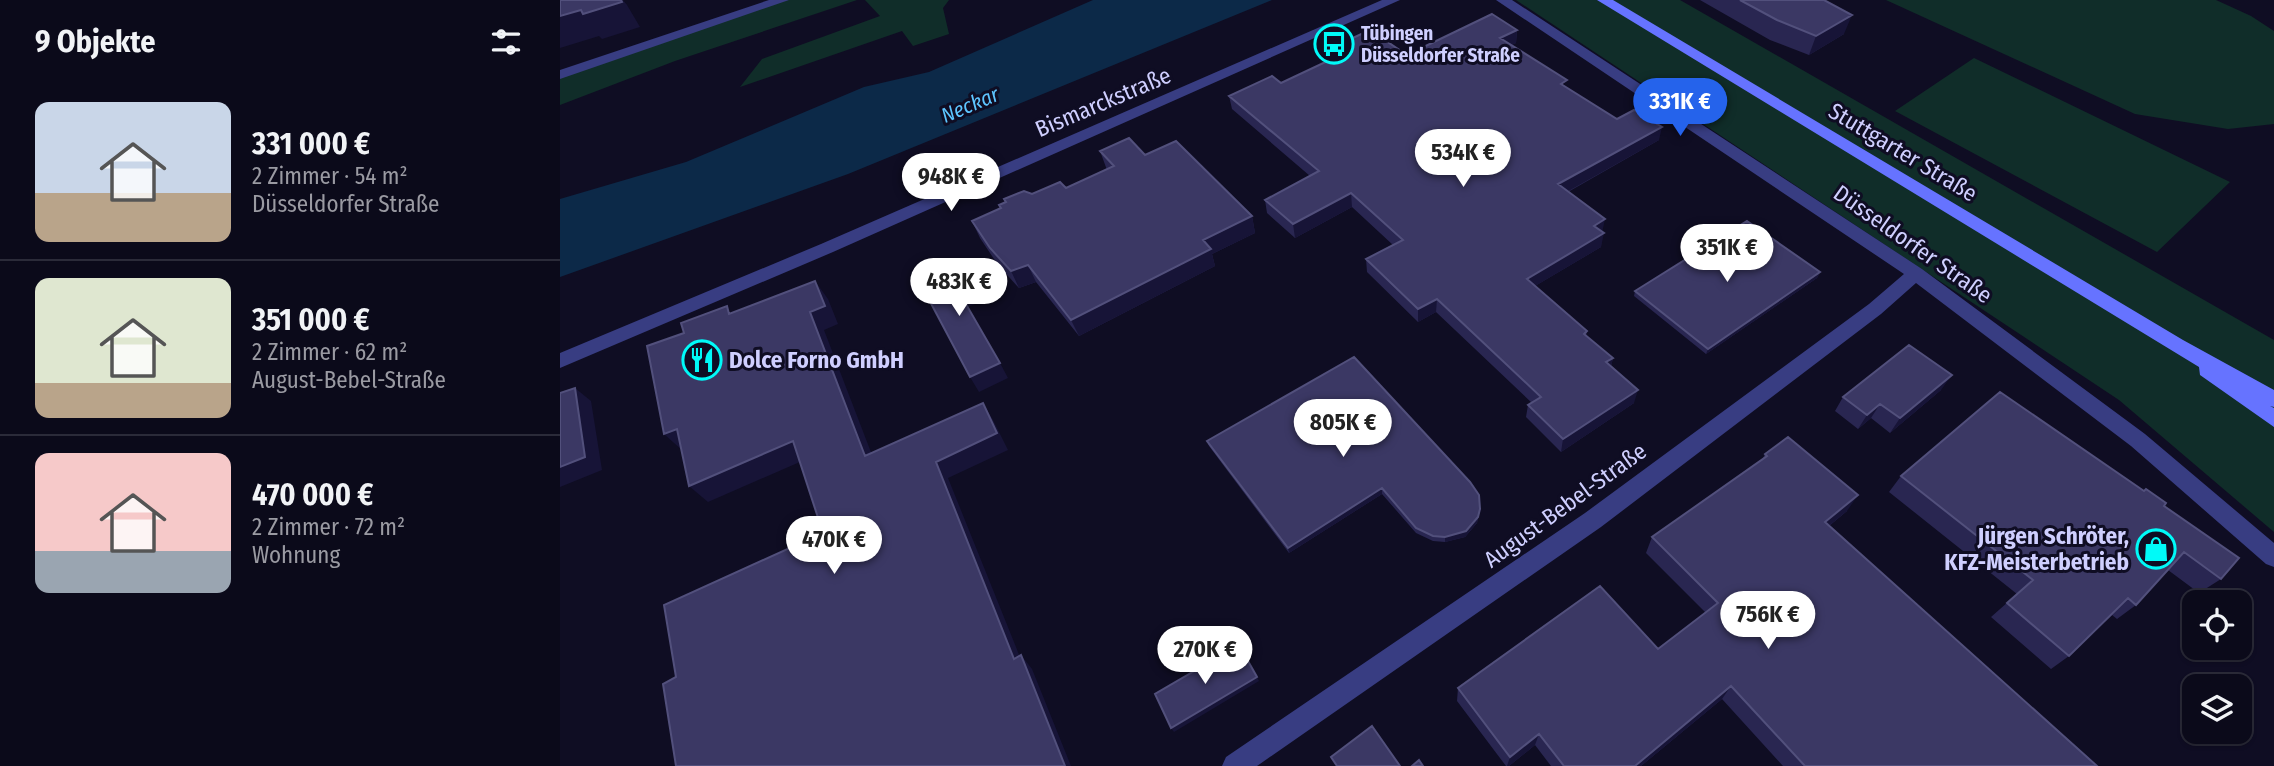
<!DOCTYPE html>
<html lang="de">
<head>
<meta charset="utf-8">
<style>
  :root { --surface:#0b0a1a; --page:#191827; --text:#f1f3f6; --muted:#9a9aa2; --line:#2b2b39; --accent:#2563eb }
  body { margin:0; font-family:"Fira Sans Condensed",sans-serif; background:var(--page); color:var(--text); height:100vh; display:flex; flex-direction:column; font-size:26px; white-space:nowrap }
  * { box-sizing:border-box; margin:0 }
  p { font-size:23px; color:var(--muted) }
  .icon { flex:none; width:38px; height:38px; fill:none; stroke:currentColor; stroke-width:2; stroke-linecap:round; stroke-linejoin:round }
  .map { position:relative; flex:1; overflow:hidden }
  .sheet { display:flex; flex-direction:column; background:var(--surface); width:560px }
  .sheet>* { flex:none }
  .controls { position:absolute; left:1622px; top:590px; display:grid; gap:14px }
  .controls a { display:grid; place-items:center; width:70px; height:70px; border-radius:14px; background:var(--surface); box-shadow:0 2px 5px #0004,0 0 0 2px var(--line); font-size:35px }
  .price { position:absolute; translate:-50% -60px; padding:0 16px; border-radius:24px; background:#fff; color:#222; font-size:23px; line-height:46px; filter:drop-shadow(0 2px 4px #0008) }
  .price::after { content:''; position:absolute; left:50%; top:42px; width:21px; height:16px; margin-left:-10px; background:inherit; clip-path:polygon(0 0,100% 0,50% 100%) }
  .price.current { background:var(--accent); color:#fff }
  ul { padding:0; list-style:none }
  li { display:flex; align-items:center; gap:21px; height:175px; padding:0 35px }
  li+li { border-top:2px solid var(--line) }
  li span { display:grid; place-items:center; flex:none; width:196px; height:140px; border-radius:14px; color:#555 }
  li>.icon { margin-inline-start:auto }
  span .icon { width:84px; height:84px; fill:#fffc; stroke-width:1 }
  li b { font-size:30px }
  h2 { display:flex; justify-content:space-between; align-items:center; height:84px; padding:0 35px; font-size:30px }
  main { display:flex; flex:1; min-height:0 }
  .map>svg:first-child { display:block }
  .green { fill:#102d29 }
  .water { fill:#0c2948 }
  .lines { fill:none; stroke-linecap:round; stroke-linejoin:round }
  .minor { fill:#383d82; fill-rule:evenodd }
  .secondary { fill:#6673ff; fill-rule:evenodd }
  .wall { fill:#292651 }
  .shaded-wall { fill:#171437 }
  .building { fill:#3b3864; stroke:#52507c; stroke-width:2 }
  .labels { text-anchor:middle; stroke-width:6; stroke-linejoin:round; paint-order:stroke }
  .far-poi-label { font-size:19px; font-weight:bold; fill:#cfcfff; stroke:#0f0d23; text-anchor:start }
  .far-water-label { font-size:21px; font-style:italic; fill:#5dc5ff; stroke:#0f0d23 }
  .street-label { font-size:23px; fill:#cfcfff; stroke:#0f0d23 }
  .poi-label { font-size:23px; font-weight:bold; fill:#cfcfff; stroke:#0f0d23; text-anchor:start }
</style>
</head>
<body>
<main>
<section class="sheet">
<h2>9 Objekte<svg class="icon" aria-label="filters" viewBox="0 0 24 24"><path d="M4 7h16M4 17h16"/><circle cx="9" cy="7" r="2"/><circle cx="15" cy="17" r="2"/></svg></h2>
<ul>
<li><span style="background:linear-gradient(#c9d6e8 65%,#b9a48a 0)"><svg class="icon" aria-label="home" viewBox="0 0 24 24"><path d="M3 11l9-7 9 7M6 9v11h12V9"/></svg></span><div><b>331 000 €</b><p>2 Zimmer · 54 m²</p><p>Düsseldorfer Straße</p></div></li>
<li><span style="background:linear-gradient(#dfe7d0 75%,#b9a48a 0)"><svg class="icon" aria-label="home" viewBox="0 0 24 24"><path d="M3 11l9-7 9 7M6 9v11h12V9"/></svg></span><div><b>351 000 €</b><p>2 Zimmer · 62 m²</p><p>August-Bebel-Straße</p></div></li>
<li><span style="background:linear-gradient(#f6c9c9 70%,#9aa5b1 0)"><svg class="icon" aria-label="home" viewBox="0 0 24 24"><path d="M3 11l9-7 9 7M6 9v11h12V9"/></svg></span><div><b>470 000 €</b><p>2 Zimmer · 72 m²</p><p>Wohnung</p></div></li>
</ul>
</section>
<div class="map">
<svg width="1714" height="766" viewBox="0 0 1714 766">
  <rect width="100%" height="100%" fill="#0f0d23"/>
  <path class="green" d="M222,0H297L115,61L0,105V75Z
    M305,0H389L383,8L389,34L353,46L342,31L180,87L202,59L320,16Z
    M956,0H1120L1714,340V532L1559,400Z
    M1326,0H1656L1691,16L1714,31V124L1668,129L1575,114Z
    M1414,58L1670,182L1597,252L1335,111Z"/>
  <path class="water" d="M533,0H712L288,174L0,277V199L126,162L304,87L369,72Z"/>
  <g class="lines">
    <path class="minor" d="M209,0H229L0,79V70Z
      M822,0H840L273,252L0,368V353L261,244Z
      M936,0H952L1362,269L1585,434L1714,543V567L1706,564L1571,446L1356,283L1321,314L1041,527L697,766H662L666,757L1025,513L1309,304L1344,274Z"/>
    <path class="secondary" d="M1037,0H1053L1623,340L1714,390V407L1710,406L1714,408V427L1640,375L1639,367Z"/>
  </g>
  <path class="wall" d="M1140,0H1264L1284,34L1249,55L1210,40Z
    M957,30L956,43L951,45L1006,87L1057,119L1099,140L1008,192L1042,232L1041,247L975,286L1027,331L1026,336L1053,358L1051,366L1074,403L1001,452L966,417L968,405L972,403L876,312L858,322L807,272L806,259L833,245L792,207L735,238L707,213L705,200L750,176L672,109L669,96L721,83L783,54L782,43L847,55Z
    M540,151L585,155L692,216L695,233L652,254L655,266L519,336L476,282L459,288L438,265L420,238L412,221L440,208L439,205L506,188L547,170Z
    M1260,272L1257,278L1146,354L1074,296L1075,291Z
    M1381,390L1330,433L1311,418L1298,429L1275,411L1283,397Z
    M647,441L920,509L917,523L905,537L885,542L873,541L856,533L822,494L729,553L649,446Z
    M1205,454L1287,511L1269,526L1537,766H1223L1162,699L1081,766H991L975,745L949,766H946L897,701L898,688L1098,649L1146,613L1086,553L1092,537L1202,460Z
    M1341,476L1604,506L1661,579L1639,593L1608,570L1576,605L1557,619L1552,615L1509,656L1491,669L1431,617L1457,594L1329,492Z"/>
  <path class="shaded-wall" d="M61,0H63L67,5L80,27L42,39L39,36L0,48V16Z
    M1292,15L1284,34L1249,55L1256,36Z
    M957,30L956,43L939,52L940,38Z
    M1102,127L1099,140L996,198L998,184Z
    M791,193L792,207L735,238L733,224Z
    M692,216L695,233L652,254L655,266L519,336L511,320L643,240Z
    M1045,219L1042,233L1034,226Z
    M1044,233L1041,247L965,292L967,279Z
    M468,265L476,282L459,288L451,271Z
    M1260,272L1257,278L1146,354L1148,349Z
    M255,281L268,299L278,324L264,330L319,473L305,456L250,312Z
    M411,286L420,302L408,307L399,292Z
    M877,299L876,312L858,322V309Z
    M1053,358L1050,371L1046,362Z
    M440,363L448,378L419,392L410,377Z
    M1392,375L1381,390L1330,433L1340,418Z
    M15,388L31,401L42,470L0,487V467Z
    M1078,390L1074,403L1001,452L1003,439Z
    M423,403L433,420L448,450L388,478L466,672L454,659L376,462Z
    M1320,404L1311,418L1298,429L1307,415Z
    M117,429L123,451L104,434Z
    M233,441L249,458L148,502L129,486Z
    M822,488V494L729,553L728,548Z
    M1298,495L1287,511L1254,538L1265,522Z
    M920,509L917,523L905,537L885,542V537Z
    M461,655L472,669L511,766H505Z
    M697,677L699,681L614,732L611,728Z
    M1171,686L1162,699L1081,766H1075Z
    M979,734L975,745L949,766H947L950,757Z"/>
  <path class="building" d="M0,0H61L62,2L23,14L21,10L0,16Z
    M1180,0H1264L1292,15L1256,36L1217,20Z
    M932,14L957,30L940,38L1007,80L1001,84L1057,119L1074,110L1102,127L998,184L1045,219L1034,226L1044,233L967,279L1027,331L1024,334L1053,358L1046,362L1078,390L1003,439L968,405L981,397L877,299L858,309L806,259L843,240L791,193L733,224L705,200L759,171L669,96L712,76L721,83L791,50L782,43L810,30L847,55Z
    M569,138L585,155L616,141L692,216L643,240L651,249L511,320L468,265L451,271L430,248L412,221L441,208L439,205L446,202L444,199L464,191L472,194L500,182L506,188L554,166L540,151Z
    M1187,221L1260,272L1148,349L1075,291Z
    M398,263L411,286L399,292L440,363L410,377L358,279Z
    M255,281L265,306L250,312L305,456L423,403L437,433L376,462L454,659L461,655L505,766H116L103,684L116,677L104,605L263,533L233,441L129,486L117,429L104,434L87,346L124,333L121,323L167,306L169,314Z
    M1349,345L1392,375L1340,418L1320,404L1307,415L1283,397Z
    M794,357L910,482L919,495L920,509L918,517L906,531L885,537L873,536L856,528L822,488L728,548L647,441Z
    M15,388L25,457L0,467V393Z
    M1440,392L1584,491L1586,489L1606,503L1604,506L1679,558L1661,579L1624,552L1576,605L1568,598L1509,656L1447,603L1473,580L1341,476Z
    M1228,437L1298,495L1265,522L1537,766H1245L1171,686L1075,766H1004L979,734L950,757L898,688L1040,586L1098,649L1158,603L1092,537L1207,456L1205,454Z
    M679,645L697,677L611,728L595,694Z
    M812,726L840,766H777L771,757Z
    M859,760L863,766H852Z"/>
  <defs>
    <g id="bus-ring" transform="scale(2.0125)"><circle r="9.5" fill="#0f0d23" stroke="#00faf8" stroke-width="1.5"/><path d="M-5-6H5V4H4V6H2V4H-2V6H-4V4H-5ZM-3.5-4V0h7V-4ZM-3.5 1.2v1.5H-2V1.2ZM2 1.2v1.5H3.5V1.2Z" fill="#00faf8"/></g>
    <g id="restaurant-ring" transform="scale(2.0125)"><circle r="9.5" fill="#0f0d23" stroke="#00faf8" stroke-width="1.5"/><path d="M-5-6h1v4h1v-4h1v4h1v-4h1v5L-1.5 .5V6h-2V.5L-5-1ZM5-6V6H3V1.5H1.5Q1.5-4 5-6Z" fill="#00faf8"/></g>
    <g id="shop-ring" transform="scale(2.0125)"><circle r="9.5" fill="#0f0d23" stroke="#00faf8" stroke-width="1.5"/><path d="M-5-2.5h2.3a2.7 3.5 0 0 1 5.4 0H5L5.5 6h-11ZM-1.5-2.5h3a1.5 2.3 0 0 0-3 0Z" fill="#00faf8"/></g>
  </defs>
  <g fill-rule="evenodd">
    <use href="#bus-ring" x="774" y="44"/>
    <use href="#restaurant-ring" x="142" y="360"/>
    <use href="#shop-ring" x="1596" y="549"/>
  </g>
  <g class="labels">
    <g class="far-poi-label">
      <text x="801" y="40">Tübingen<tspan x="801" dy="22">Düsseldorfer Straße</tspan></text>
    </g>
    <g class="far-water-label">
      <text transform="translate(410 105) rotate(-23)" y="7">Neckar</text>
    </g>
    <g class="street-label">
      <text transform="translate(543 102) rotate(-23)" y="8">Bismarckstraße</text>
      <text transform="translate(1343 152) rotate(31)" y="8">Stuttgarter Straße</text>
      <text transform="translate(1353 244) rotate(35)" y="8">Düsseldorfer Straße</text>
      <text transform="translate(1005 505) rotate(-36)" y="8">August-Bebel-Straße</text>
    </g>
    <g class="poi-label">
      <text x="169" y="368">Dolce Forno GmbH</text>
      <text x="1569" y="544" text-anchor="end">Jürgen Schröter,<tspan x="1569" dy="26">KFZ-Meisterbetrieb</tspan></text>
    </g>
  </g>
</svg>
<div class="controls">
<a><svg class="icon" aria-label="locate" viewBox="0 0 24 24"><circle cx="12" cy="12" r="6"/><path d="M12 2v4M12 18v4M2 12h4M18 12h4"/></svg></a>
<a><svg class="icon" aria-label="layers" viewBox="0 0 24 24"><path d="M12 4l9 5-9 5-9-5zM3 14l9 5 9-5"/></svg></a>
</div>
<b class="price current" style="left:1120px;top:138px">331K €</b>
<b class="price" style="left:903px;top:189px">534K €</b>
<b class="price" style="left:391px;top:213px">948K €</b>
<b class="price" style="left:1167px;top:284px">351K €</b>
<b class="price" style="left:399px;top:318px">483K €</b>
<b class="price" style="left:783px;top:459px">805K €</b>
<b class="price" style="left:274px;top:576px">470K €</b>
<b class="price" style="left:1208px;top:651px">756K €</b>
<b class="price" style="left:645px;top:686px">270K €</b>
</div>
</main>
</body>
</html>
